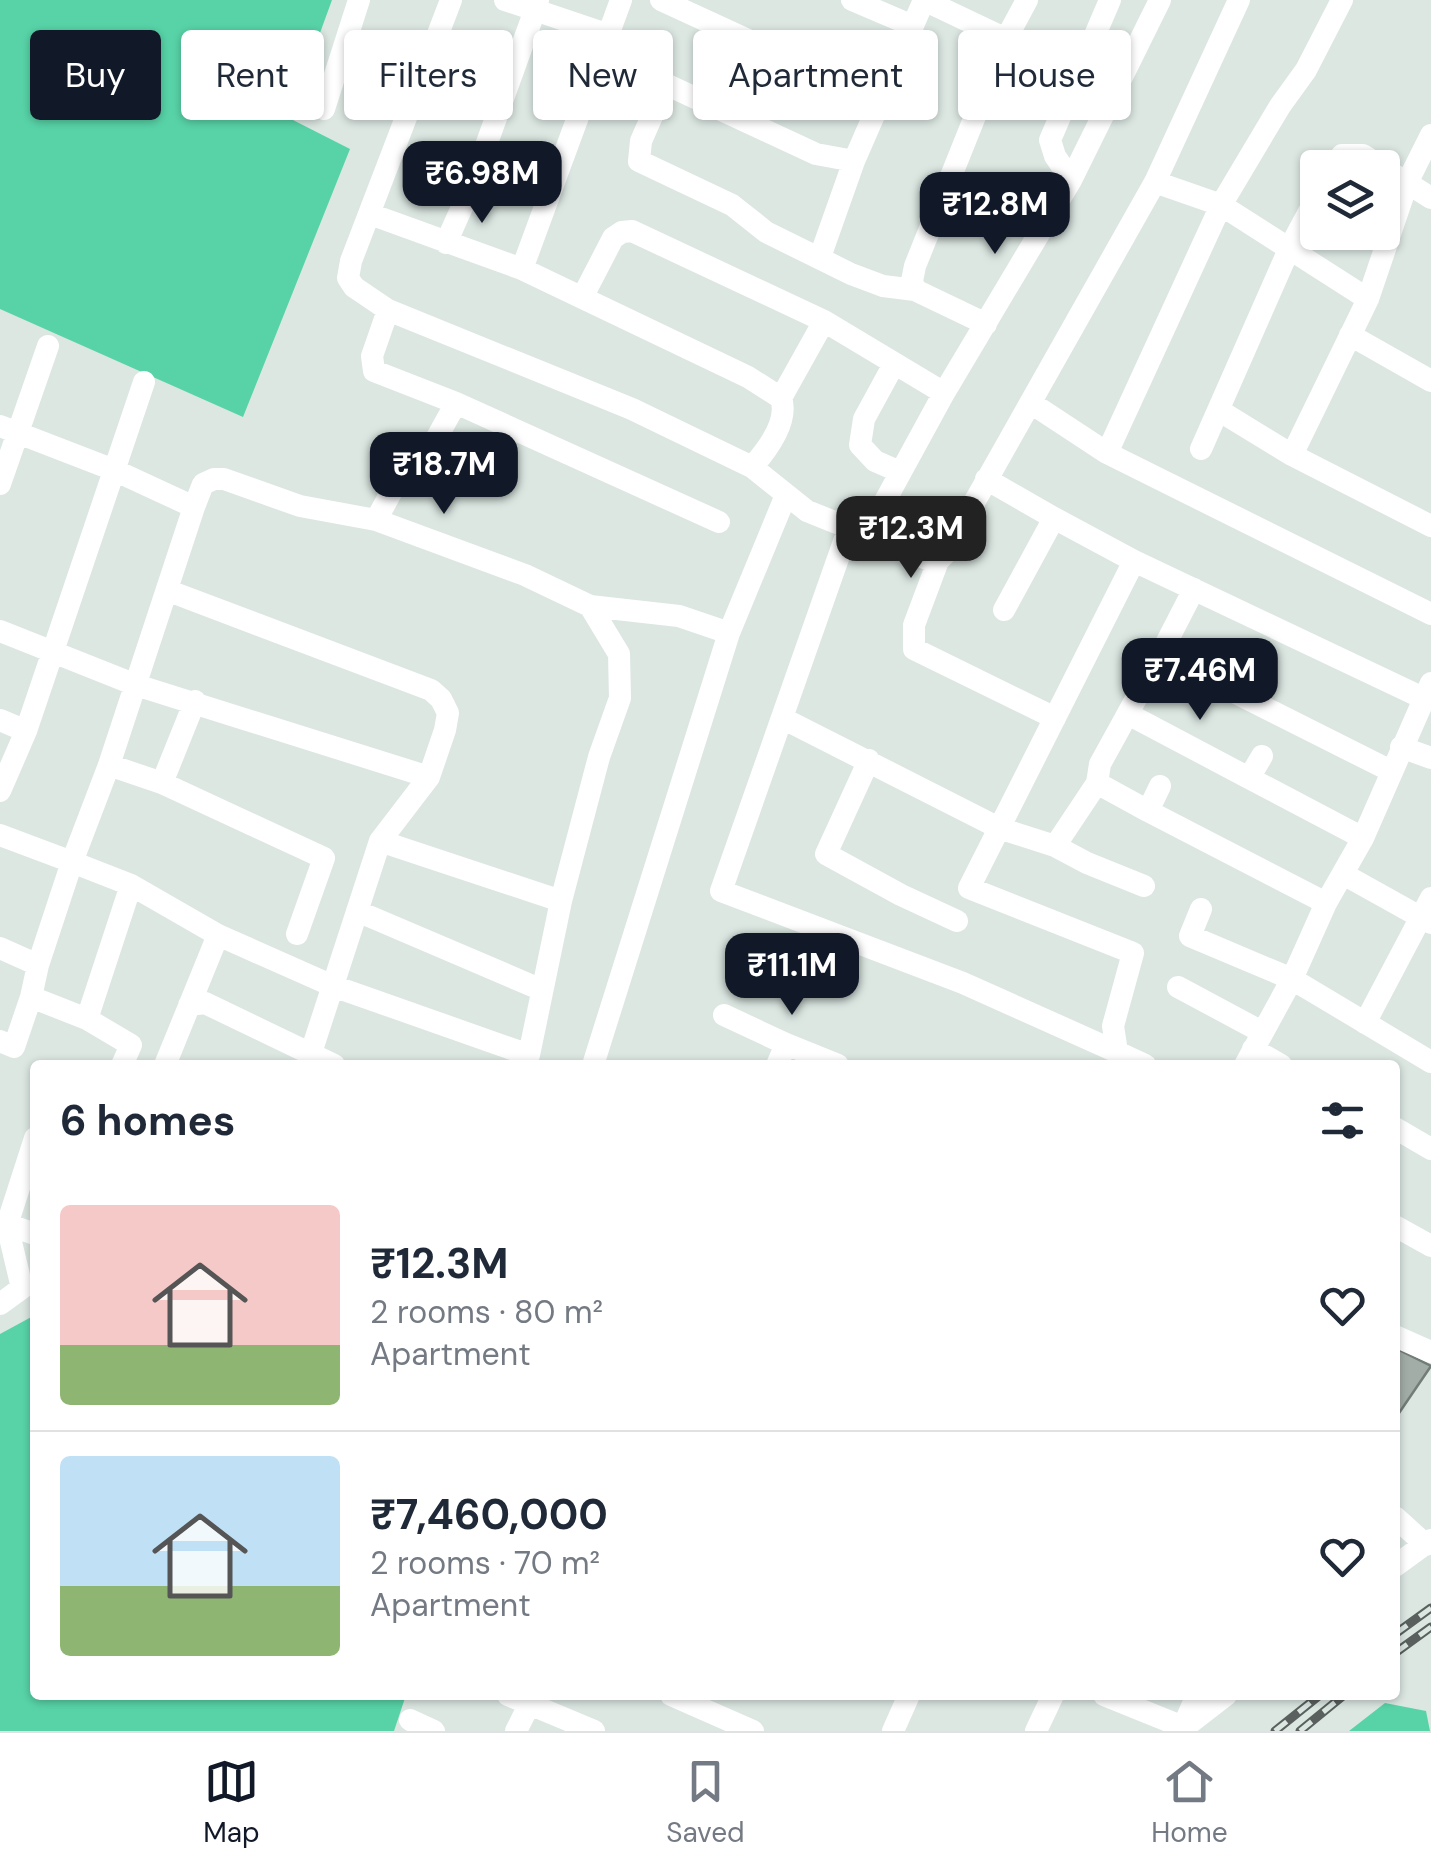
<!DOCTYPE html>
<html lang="en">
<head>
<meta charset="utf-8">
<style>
  :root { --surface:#fff; --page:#f2f2f3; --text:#1f2937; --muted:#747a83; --line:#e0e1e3; --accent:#111827 }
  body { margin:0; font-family:"DM Sans",sans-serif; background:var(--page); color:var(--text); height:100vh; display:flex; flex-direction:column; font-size:38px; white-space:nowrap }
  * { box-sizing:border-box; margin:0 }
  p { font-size:32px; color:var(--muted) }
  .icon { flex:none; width:55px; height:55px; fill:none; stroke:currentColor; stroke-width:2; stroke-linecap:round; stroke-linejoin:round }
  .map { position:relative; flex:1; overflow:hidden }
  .side { position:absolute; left:30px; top:1060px; width:1370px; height:640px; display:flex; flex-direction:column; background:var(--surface); border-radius:10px; box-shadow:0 2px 8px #0004 }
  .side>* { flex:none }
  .hud { position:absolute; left:30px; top:30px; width:1372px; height:90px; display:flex; gap:20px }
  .tools { position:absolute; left:1300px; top:150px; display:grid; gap:20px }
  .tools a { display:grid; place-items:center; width:100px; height:100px; border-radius:10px; background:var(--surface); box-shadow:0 2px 8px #0004; font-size:50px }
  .price { position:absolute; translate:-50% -85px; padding:0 22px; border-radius:20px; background:var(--accent); color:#fff; font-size:32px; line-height:65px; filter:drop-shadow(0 2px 5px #0008) }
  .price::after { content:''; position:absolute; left:50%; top:60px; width:30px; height:22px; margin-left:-15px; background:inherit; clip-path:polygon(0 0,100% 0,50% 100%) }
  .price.current { background:#222; color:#fff }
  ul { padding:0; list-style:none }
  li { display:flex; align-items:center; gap:30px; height:250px; padding:0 30px }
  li+li { border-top:2px solid var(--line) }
  li span { display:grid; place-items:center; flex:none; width:280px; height:200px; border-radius:10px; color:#555 }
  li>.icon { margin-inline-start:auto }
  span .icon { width:120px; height:120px; fill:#fffc; stroke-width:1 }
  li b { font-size:42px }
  h2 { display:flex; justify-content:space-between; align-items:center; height:120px; padding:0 30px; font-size:42px }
  .pill { padding:0 35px; border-radius:10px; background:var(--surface); box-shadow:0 2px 8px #0004; font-size:35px; line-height:90px }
  .pill.current { background:var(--accent); color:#fff }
  .tabs { display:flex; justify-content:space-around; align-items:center; height:140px; border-top:2px solid var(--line); background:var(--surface); font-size:28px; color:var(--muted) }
  .tabs a { display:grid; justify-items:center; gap:5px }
  .tabs .current { color:var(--accent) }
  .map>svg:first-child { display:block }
  .water { fill:#58d3a8 }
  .building { fill:#a3ada8; stroke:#737d78; stroke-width:2.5 }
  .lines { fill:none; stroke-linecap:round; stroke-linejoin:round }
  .minor { stroke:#fff; stroke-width:22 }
  .rail-casing { stroke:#59605d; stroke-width:9 }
  .rail { stroke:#dce7e2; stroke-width:5; stroke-dasharray:15; stroke-linecap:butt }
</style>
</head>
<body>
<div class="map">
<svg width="1431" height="1731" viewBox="0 0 1431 1731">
  <rect width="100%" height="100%" fill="#dce7e2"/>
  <path class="water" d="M0,0H332L289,118L350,149L243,417L0,309Z
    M35,1315L30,1359L35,1361V1695H406L394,1731H0V1334Z
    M1385,1703L1426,1711L1430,1731H1349Z"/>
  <path class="building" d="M1395,1348L1431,1366L1395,1419Z"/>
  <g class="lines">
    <path class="minor" d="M451,0L351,261L348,278L354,287L388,310L632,409L752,467L807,511L932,561H938L945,554L1155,182L1239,0
      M505,0L535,10L538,0
      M661,0L881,101
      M852,0L913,26
      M924,0L1006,39
      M603,55L816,154L854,161L924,0
      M666,84L641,141L639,161L732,205L766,232L851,274L883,286L915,290
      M324,109L359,0
      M1431,135L1408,181L1368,299L1292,455L1431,526
      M1332,168L1342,155H1363L1431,198
      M1071,180L1055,156L1050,140L1110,0
      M1155,182L1221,205L1280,106L1306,70L1342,0
      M370,214L522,269L621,0
      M446,243L471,187L535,10L609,35
      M820,257L854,161
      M522,269L748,377L781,398C789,421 767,450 752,467
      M583,296L613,238L622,232L632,231L824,321L944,393
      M1368,299L1221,205L1107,453L1431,614
      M388,310L372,356L374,371L456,403
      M986,324L915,290L912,281L915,266L1006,39L1027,0
      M1350,335L1431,381
      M894,364L864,419L860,445L875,461L900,472
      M781,398L824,321
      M1031,403L1107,453
      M1220,411L1292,455
      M0,426L114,470L194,507
      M1201,449L1290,247L1318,195
      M986,479L1054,518
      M0,484L48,346
      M376,520L405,467L431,448L456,403L719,522
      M848,530L721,891L963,983L1117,1052
      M867,534L944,393L1071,180L1160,0
      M938,561L914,625V649L1055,718
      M1134,561L969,888L1133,953L1113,1026L1117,1052L1145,1065
      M1194,589L1160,655L1391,771
      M169,591L431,690L441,699L448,713L445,730L429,777L380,841L307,1065
      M590,606L619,654L620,698L599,757L561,901L529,1055L333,986L218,935L131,885L72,862L109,765L194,507L203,484L214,479H224L300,506L376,520L525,575L590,606L679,616L729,633
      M1004,610L1054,518L1134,561L1423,698
      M0,631L136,685L429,777
      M1128,714L1249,778
      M782,718L999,828L1055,846L1087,863L1144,886
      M0,720L26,731
      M1401,747L1431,758
      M1262,756L1249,778L1363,838
      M869,760L826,854L901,895L957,921
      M109,765L162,783L324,858L297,934
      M162,783L195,701
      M1097,783L1148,811
      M1160,786L1148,811L1326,903
      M0,791L26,731L144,382
      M0,835L72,862L38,965L31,997L87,1019L131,1045L122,1065
      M380,841L561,901
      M1055,846L1097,783L1100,764L1160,655
      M1343,874L1431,923
      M1201,909L1190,936L1292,979L1431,1062
      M357,911L542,990
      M0,948L38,965
      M1178,987L1262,1032
      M189,1005L205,1003L334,1065
      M724,1015L786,1044
      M87,1019L131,885
      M1365,1023L1431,898
      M0,1041L14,1047L31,997
      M1253,1049L1281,1065
      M165,1065L218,935
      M593,1065L729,633L786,495
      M777,1065L786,1044L838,1065
      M1245,1065L1292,979L1326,903L1363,838L1431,683
      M1395,1128L1431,1149
      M0,1222L35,1234
      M1395,1226L1431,1246
      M0,1304L22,1288L7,1225L35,1138
      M1395,1336L1431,1352
      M1395,1517L1426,1545
      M1395,1566L1431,1540
      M508,1695L594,1731
      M671,1695L753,1731
      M1104,1695L1183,1727L1197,1695
      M410,1720L434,1731
      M1186,1726L1226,1695
      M516,1731L534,1695
      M893,1731L909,1695
      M1036,1731L1053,1695"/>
    <g class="rail-casing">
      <path id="rail" d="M1395,1634L1431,1608
        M1395,1653L1431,1627
        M1275,1731L1320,1695
        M1300,1731L1344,1695"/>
    </g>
    <use href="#rail" class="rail"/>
  </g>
</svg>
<div class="tools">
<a><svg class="icon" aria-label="layers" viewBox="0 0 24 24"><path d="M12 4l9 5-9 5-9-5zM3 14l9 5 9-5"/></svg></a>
</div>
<b class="price" style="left:482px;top:226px">₹6.98M</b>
<b class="price" style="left:995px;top:257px">₹12.8M</b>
<b class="price" style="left:444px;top:517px">₹18.7M</b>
<b class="price current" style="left:911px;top:581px">₹12.3M</b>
<b class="price" style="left:1200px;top:723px">₹7.46M</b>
<b class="price" style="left:792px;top:1018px">₹11.1M</b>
<div class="hud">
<a class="pill current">Buy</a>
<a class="pill">Rent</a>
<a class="pill">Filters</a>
<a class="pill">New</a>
<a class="pill">Apartment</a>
<a class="pill">House</a>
</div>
<section class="side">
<h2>6 homes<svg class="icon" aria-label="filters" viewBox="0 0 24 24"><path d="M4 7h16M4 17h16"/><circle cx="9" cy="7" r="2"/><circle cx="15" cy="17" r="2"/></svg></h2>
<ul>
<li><span style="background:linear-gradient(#f6c9c9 70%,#8fb573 0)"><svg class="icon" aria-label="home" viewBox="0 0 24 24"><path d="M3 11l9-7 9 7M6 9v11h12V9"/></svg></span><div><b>₹12.3M</b><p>2 rooms · 80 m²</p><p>Apartment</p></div><svg class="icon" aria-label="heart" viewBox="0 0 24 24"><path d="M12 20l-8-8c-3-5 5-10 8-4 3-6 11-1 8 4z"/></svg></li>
<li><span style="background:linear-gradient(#bfe0f5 65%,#8fb573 0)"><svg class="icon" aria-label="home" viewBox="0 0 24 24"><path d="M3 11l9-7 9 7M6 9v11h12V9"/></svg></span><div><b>₹7,460,000</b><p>2 rooms · 70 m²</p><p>Apartment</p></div><svg class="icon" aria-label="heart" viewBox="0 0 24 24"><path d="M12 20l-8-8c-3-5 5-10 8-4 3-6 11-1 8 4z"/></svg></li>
</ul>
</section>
</div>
<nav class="tabs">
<a class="current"><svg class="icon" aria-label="map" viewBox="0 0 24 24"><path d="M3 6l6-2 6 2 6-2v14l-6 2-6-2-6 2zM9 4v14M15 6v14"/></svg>Map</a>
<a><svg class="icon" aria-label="saved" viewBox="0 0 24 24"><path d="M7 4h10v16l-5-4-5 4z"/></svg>Saved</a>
<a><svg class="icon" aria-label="home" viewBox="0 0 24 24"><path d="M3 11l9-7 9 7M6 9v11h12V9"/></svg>Home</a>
</nav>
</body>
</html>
